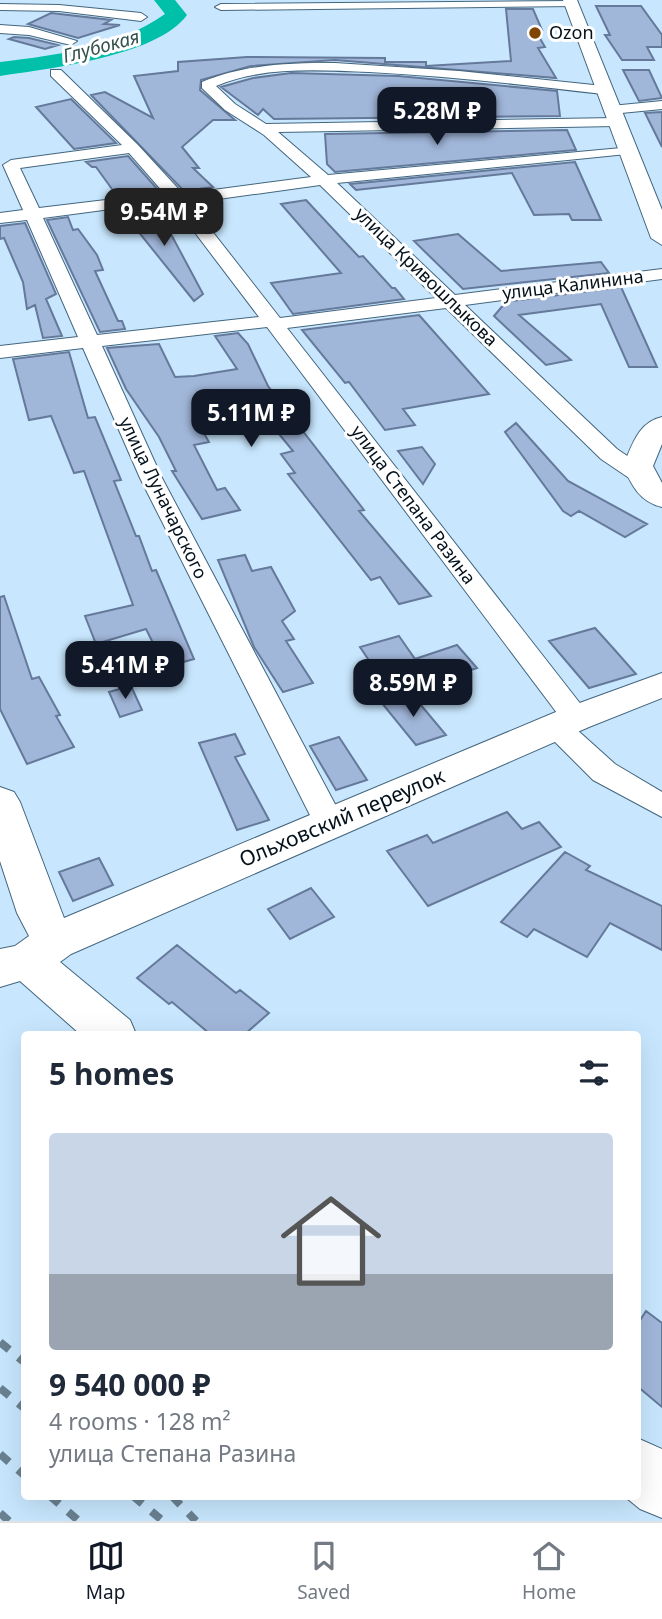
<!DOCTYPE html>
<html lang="en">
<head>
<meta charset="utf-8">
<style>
  :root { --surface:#fff; --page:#f2f2f3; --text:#1f2937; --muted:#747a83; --line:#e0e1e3; --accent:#111827 }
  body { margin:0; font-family:"Noto Sans",sans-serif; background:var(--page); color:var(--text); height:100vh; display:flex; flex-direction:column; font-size:26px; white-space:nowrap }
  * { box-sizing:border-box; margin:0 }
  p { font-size:23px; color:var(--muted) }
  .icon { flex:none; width:38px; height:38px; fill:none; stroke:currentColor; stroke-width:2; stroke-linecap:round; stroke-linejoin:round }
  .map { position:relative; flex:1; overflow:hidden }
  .panel { position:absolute; left:21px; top:1031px; width:620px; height:469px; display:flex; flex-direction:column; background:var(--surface); border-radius:7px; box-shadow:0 7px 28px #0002 }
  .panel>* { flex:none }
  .price { position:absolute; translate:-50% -60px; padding:0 16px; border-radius:14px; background:var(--accent); color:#fff; font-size:23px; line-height:46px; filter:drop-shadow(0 2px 4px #0008) }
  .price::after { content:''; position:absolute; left:50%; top:42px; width:21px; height:16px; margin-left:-10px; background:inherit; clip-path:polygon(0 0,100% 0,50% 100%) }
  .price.current { background:#222; color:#fff }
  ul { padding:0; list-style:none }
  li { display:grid; align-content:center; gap:14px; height:371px; padding:0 28px }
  li span { display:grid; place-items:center; height:217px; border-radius:7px; color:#555 }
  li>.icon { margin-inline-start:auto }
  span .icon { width:126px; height:126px; fill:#fffc; stroke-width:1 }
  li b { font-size:30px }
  h2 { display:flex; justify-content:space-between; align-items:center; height:84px; padding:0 28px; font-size:30px }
  .tabs { display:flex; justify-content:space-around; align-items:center; height:98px; border-top:2px solid var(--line); background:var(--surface); font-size:19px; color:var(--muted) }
  .tabs a { display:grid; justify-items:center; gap:4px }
  .tabs .current { color:var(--accent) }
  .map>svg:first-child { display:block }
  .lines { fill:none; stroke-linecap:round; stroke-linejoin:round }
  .river { fill:#00c0a9; fill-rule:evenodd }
  .building { fill:#a1b7da; stroke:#65799a; stroke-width:2 }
  .minor-casing { stroke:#43667e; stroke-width:2 }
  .tertiary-casing { stroke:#43667e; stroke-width:2 }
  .minor { fill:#fff; fill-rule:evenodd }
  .tertiary { fill:#fff; fill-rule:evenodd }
  .rail { stroke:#6a8191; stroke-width:8; stroke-dasharray:12 12; stroke-linecap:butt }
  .poi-dot { fill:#814500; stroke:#fff; stroke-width:2.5 }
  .labels { text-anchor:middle; stroke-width:6; stroke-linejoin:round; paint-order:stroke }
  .far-poi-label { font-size:18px; fill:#04111a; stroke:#fff; text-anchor:start }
  .far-street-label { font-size:18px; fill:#04111a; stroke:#fff }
  .far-water-label { font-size:19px; font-style:italic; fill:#33524c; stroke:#fff }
  .street-label { font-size:21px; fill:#04111a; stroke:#fff }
</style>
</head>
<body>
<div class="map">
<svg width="662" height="1521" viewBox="0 0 662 1521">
  <rect width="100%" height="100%" fill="#c8e7fe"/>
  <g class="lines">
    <path class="river" d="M154,0H175L187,15C158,56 47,69 0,76V62C57,55 117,48 165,14Z"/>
  </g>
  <path class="building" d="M596,6H641L662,35V47H647L654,60H622L605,35H610Z
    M506,9H533L542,30H535L545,47L538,48L556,78L335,60L251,66L201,80L200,90L235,120H213L182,147L199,168H193L213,187L184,191L91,95L105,92L153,118L134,76L178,71V62L247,57L385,58V62H426V66L511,61Z
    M51,13L111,20L104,24L120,25L78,38L28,24Z
    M14,37L29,38L58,45L45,49L9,39Z
    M623,70H649L662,98L639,101Z
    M291,73L398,76L557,91L560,116L274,119L263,109L258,115L221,87L253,78Z
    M71,99L116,143L74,149L36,107Z
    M662,112V147L645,113Z
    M567,130L576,150L335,172L327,164L325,134Z
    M128,156L159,191L117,196L96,167H92L86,162Z
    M575,162L601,220H572L569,214L534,215L512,173L356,190L350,184Z
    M306,200L359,257L363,256L392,288H395L404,299L293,314L271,283L341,273L281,204Z
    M144,207L172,236L203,294L194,301L121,210Z
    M68,217L73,230L78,229L97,255L103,270L95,271L118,321H122L125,329L100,332L47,220Z
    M25,223L56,294L46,299L62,336L43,338L35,305L27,309L23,282L4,238L0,239V226Z
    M458,234L501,271L601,262L609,273L463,289L414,241Z
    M621,287L657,367H629L601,304L519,315L571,360L546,365L494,316L505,303L508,306L505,302Z
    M419,315L489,394L403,409L415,425L385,430L349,382L345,383L302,330Z
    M238,333L248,344L268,386L364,510L359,511L431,596L399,604L380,577L371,580L288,474L295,473L281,454L293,451L252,401L196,411L204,422L198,423L209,442L194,445L217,490L225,488L240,510L202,519L172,471H176L159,437L126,389L107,348L159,344L175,377L194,376L237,369L215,336Z
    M69,352L88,418L95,417L121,480L114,481L136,536H139L152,571L156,570L194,659L165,667L146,629L96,644L85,616L133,605L84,471L74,473L51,416L29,420L13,359Z
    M516,423L568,481L647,524L625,537L579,511L571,516L563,511L505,432Z
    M422,447L435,464L423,484L398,451Z
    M245,555L252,571L271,567L295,611L282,621L294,639L286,641L313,683L283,692L254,647L218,560Z
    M4,596L32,679L39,677L60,715L56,716L74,747L27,764L0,709V597Z
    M595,628L613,648L636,674L589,688L549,641Z
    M399,636L415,659L457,645L477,668L393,696L360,647Z
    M131,686L142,710L120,717L109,692Z
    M410,692L446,735L416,745L381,702Z
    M235,734L245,754L235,757L269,820L237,830L199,743Z
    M339,737L367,780L336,790L310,746Z
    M507,812L522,829L539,822L561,847L428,906L387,851L427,835L433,843Z
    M565,852L590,866L586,870L662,906V950L610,923L587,957L534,929L527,937L501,922Z
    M99,858L113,885L73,901L59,872Z
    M311,888L334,917L290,939L268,909Z
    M177,945L236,993L240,990L269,1013L245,1034H210L172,1002L169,1004L137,978Z
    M646,1311L662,1323V1407L637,1386V1325Z"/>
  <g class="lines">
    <g class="minor-casing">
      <path id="minor" d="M572,1L576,2V6L221,10L215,7L221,4Z
        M0,4L59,5L141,13L147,17L141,21L59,11L0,10Z
        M0,25L29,27L77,41L71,45L29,35L0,33Z
        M335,63L459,71L603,86L610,90L603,94C525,85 447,76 369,72C318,70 263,66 216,86L235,104L266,124L616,118L623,122L616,126L278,132L328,175L632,147L634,150L627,154L337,183L455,295L662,269V279L465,305L617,449L648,470L651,475L648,480H632L601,459L446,308L287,328L586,711L590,718L586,725L575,728L615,764L662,792V817L593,780L546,733L542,726L546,719L560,717L267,327L102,346L162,478L345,823L340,831L329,835L318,831L140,478L83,348L0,358V346L78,337L27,220L0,223V213L23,210L3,165L11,160L122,145L51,76V70H61L138,145L183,194L311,177L264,135L225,110L202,88V82C246,64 289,63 335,63ZM129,153L164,193L39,208L20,168ZM320,185L436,298L280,318L190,203ZM171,201L259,317L97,335L43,218Z
        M662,101V109L611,114L604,110L611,106Z"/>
    </g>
    <g class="tertiary-casing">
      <path id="tertiary" d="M563,0H577L662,210V245L651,238Z
        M662,417V444L653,466L662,483V507C640,502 632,486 623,466C632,446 638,422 662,417Z
        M662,673V698L589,727L71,954L60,962L130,1020L136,1034H80L20,981L0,987V949L15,946L29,936L17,913L0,861V787L14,792L20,802L64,918L563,709Z
        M637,1438L662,1449V1518L640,1509L624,1496H637Z"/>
    </g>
    <use href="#minor" class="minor"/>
    <use href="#tertiary" class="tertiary"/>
    <path class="rail" d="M0,1342L24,1362
      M0,1388L24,1408
      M0,1454L24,1475
      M50,1496L79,1521
      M133,1496L163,1521
      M172,1496L196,1521
      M0,1513L9,1521"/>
  </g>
  <circle class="poi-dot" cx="535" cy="33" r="7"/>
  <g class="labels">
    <g class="far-poi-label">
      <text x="549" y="39">Ozon</text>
    </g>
    <g class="far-street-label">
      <text transform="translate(426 277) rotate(44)" y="6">улица Кривошлыкова</text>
      <text transform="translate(573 285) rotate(-7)" y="6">улица Калинина</text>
      <text transform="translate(163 498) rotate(64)" y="6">улица Луначарского</text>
      <text transform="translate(413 505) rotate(53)" y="6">улица Степана Разина</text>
    </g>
    <g class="far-water-label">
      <text transform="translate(101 46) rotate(-15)" y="7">Глубокая</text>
    </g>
    <g class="street-label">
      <text transform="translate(342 818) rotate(-23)" y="7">Ольховский переулок</text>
    </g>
  </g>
</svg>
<b class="price" style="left:437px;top:147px">5.28M ₽</b>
<b class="price current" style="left:164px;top:248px">9.54M ₽</b>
<b class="price" style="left:251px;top:449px">5.11M ₽</b>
<b class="price" style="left:125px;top:701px">5.41M ₽</b>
<b class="price" style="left:413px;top:719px">8.59M ₽</b>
<section class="panel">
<h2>5 homes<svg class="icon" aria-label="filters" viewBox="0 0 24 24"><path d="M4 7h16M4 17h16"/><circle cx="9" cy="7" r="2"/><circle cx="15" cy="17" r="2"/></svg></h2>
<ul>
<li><span style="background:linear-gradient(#c9d6e8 65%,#9aa5b1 0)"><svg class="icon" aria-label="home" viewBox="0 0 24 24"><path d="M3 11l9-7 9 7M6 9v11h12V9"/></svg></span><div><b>9 540 000 ₽</b><p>4 rooms · 128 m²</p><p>улица Степана Разина</p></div></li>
</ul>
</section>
</div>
<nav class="tabs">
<a class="current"><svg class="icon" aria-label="map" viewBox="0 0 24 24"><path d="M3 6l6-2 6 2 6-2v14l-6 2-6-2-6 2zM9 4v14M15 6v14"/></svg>Map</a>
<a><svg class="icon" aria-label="saved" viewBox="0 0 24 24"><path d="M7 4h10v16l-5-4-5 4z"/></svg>Saved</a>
<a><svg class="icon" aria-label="home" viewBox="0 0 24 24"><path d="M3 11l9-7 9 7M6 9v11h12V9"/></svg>Home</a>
</nav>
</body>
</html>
